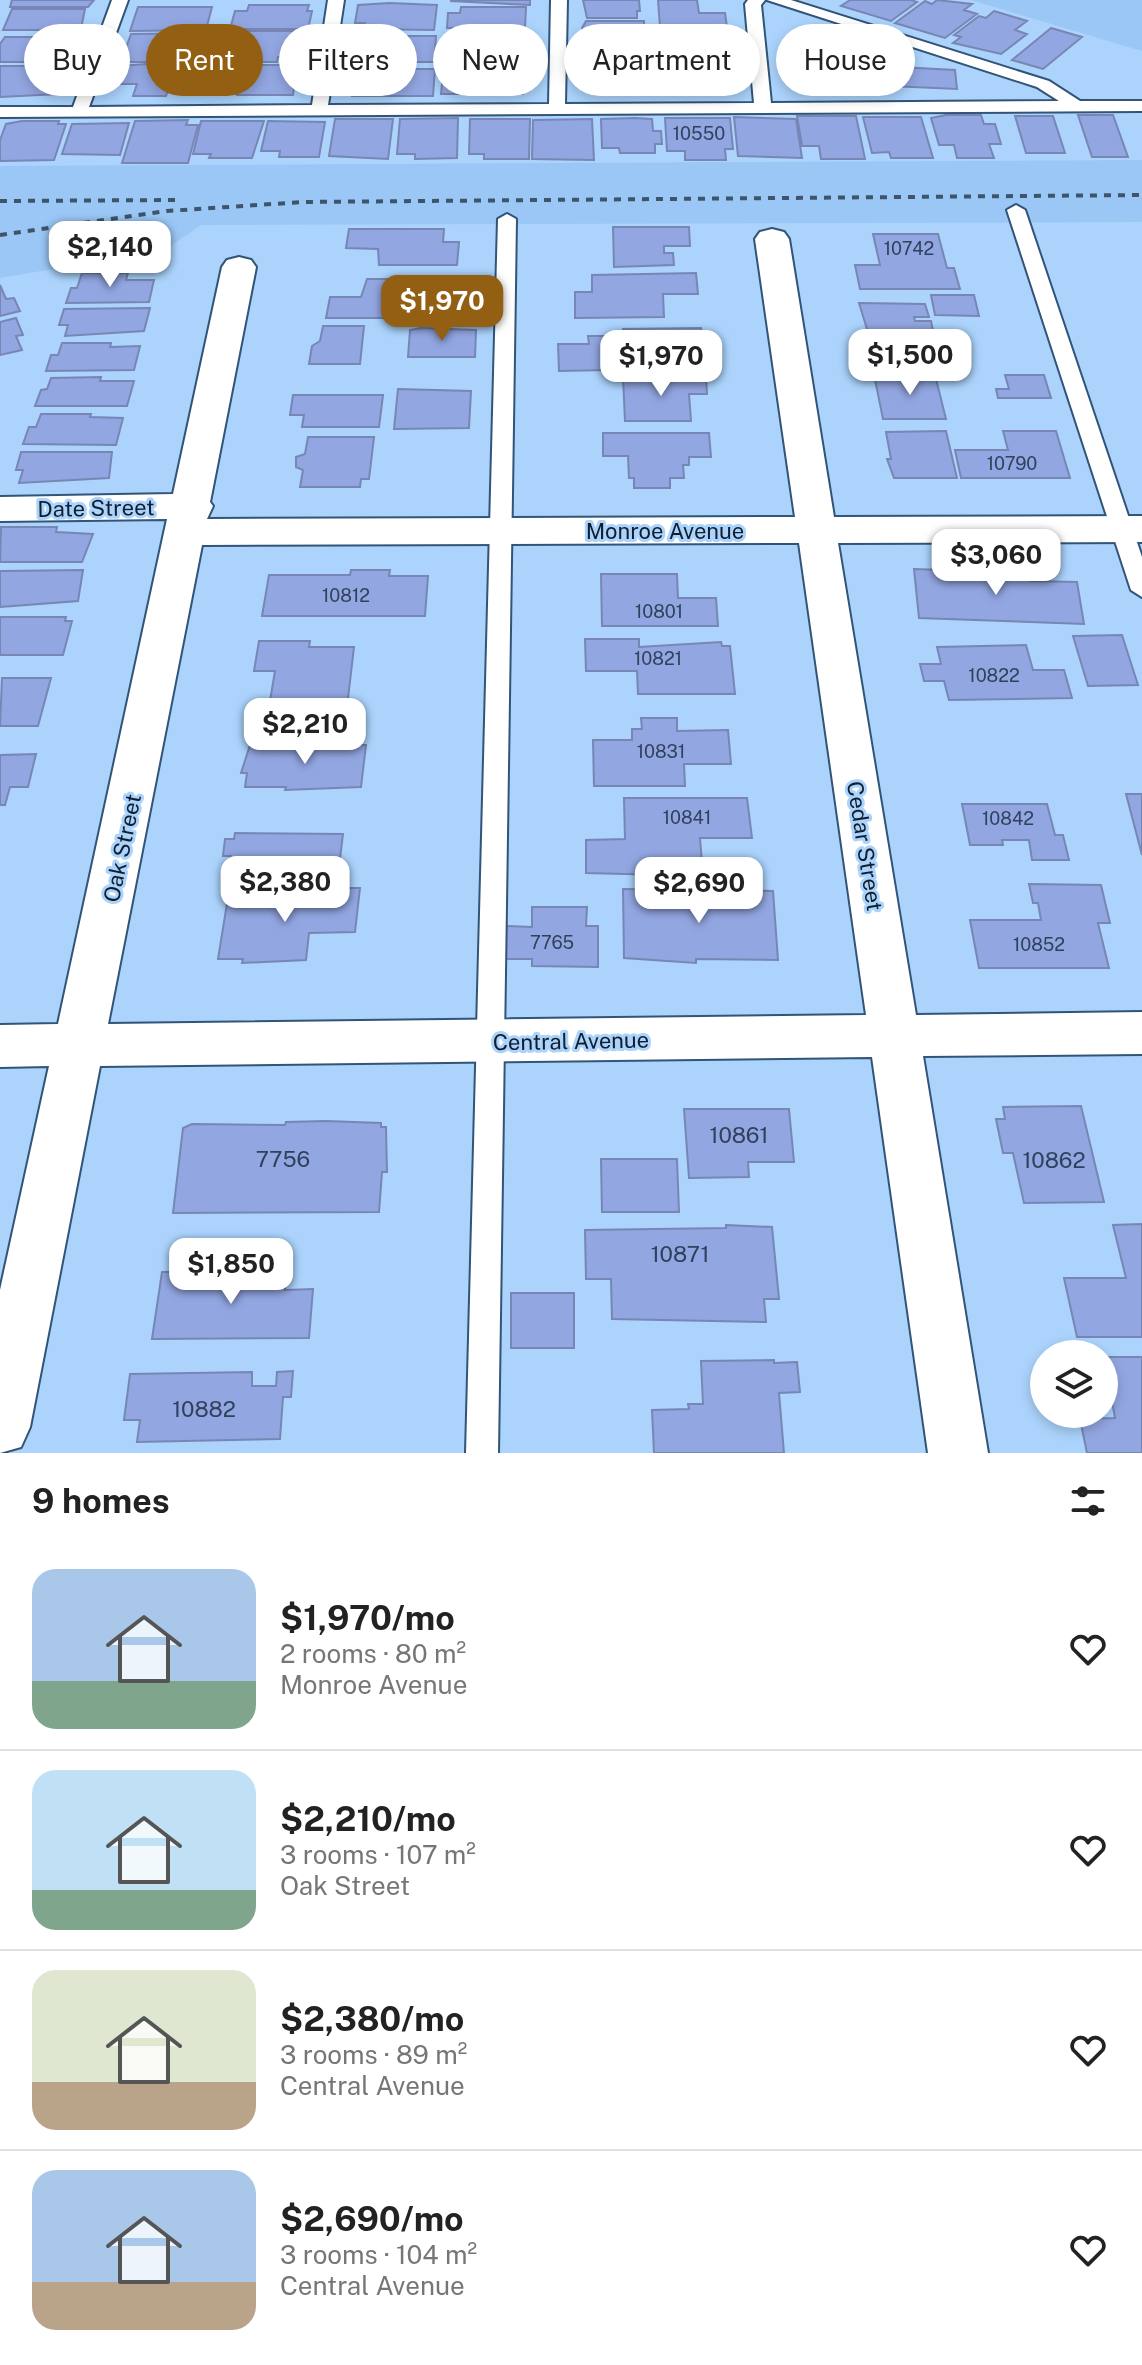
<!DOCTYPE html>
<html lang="en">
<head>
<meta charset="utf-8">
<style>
  :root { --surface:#fff; --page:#f2f2f2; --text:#222; --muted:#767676; --line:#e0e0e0; --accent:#935f13 }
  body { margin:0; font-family:"Public Sans",sans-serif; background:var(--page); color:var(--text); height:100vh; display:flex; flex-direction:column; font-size:30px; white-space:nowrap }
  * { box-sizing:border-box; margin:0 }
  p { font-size:26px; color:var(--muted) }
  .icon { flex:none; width:44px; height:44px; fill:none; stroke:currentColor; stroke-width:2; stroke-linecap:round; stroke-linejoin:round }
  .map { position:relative; height:1453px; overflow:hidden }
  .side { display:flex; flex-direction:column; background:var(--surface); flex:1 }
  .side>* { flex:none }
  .guide { position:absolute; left:24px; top:24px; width:1094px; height:72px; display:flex; gap:16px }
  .fabs { position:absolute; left:1030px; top:1340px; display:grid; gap:16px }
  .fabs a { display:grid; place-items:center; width:88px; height:88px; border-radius:50%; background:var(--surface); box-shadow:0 4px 12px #0003; font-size:40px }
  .price { position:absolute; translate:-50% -68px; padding:0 18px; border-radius:16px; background:#fff; color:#222; font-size:26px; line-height:52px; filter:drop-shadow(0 2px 4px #0008) }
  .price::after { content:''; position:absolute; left:50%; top:48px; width:24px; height:18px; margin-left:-12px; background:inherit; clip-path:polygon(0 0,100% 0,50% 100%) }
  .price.selected { background:var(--accent); color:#fff }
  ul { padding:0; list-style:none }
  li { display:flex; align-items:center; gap:24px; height:200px; padding:0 32px }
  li+li { border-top:2px solid var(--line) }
  li span { display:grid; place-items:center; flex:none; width:224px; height:160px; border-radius:24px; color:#555 }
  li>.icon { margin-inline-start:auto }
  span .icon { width:96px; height:96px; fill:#fffc; stroke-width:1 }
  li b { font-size:34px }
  h2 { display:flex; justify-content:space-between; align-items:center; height:96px; padding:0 32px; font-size:34px }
  .tag { padding:0 28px; border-radius:36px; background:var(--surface); box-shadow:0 4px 12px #0003; font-size:28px; line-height:72px }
  .tag.selected { background:var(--accent); color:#fff }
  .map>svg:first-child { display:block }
  .built { fill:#9ac7f5 }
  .building { fill:#92a6e1; stroke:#7786b4; stroke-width:2 }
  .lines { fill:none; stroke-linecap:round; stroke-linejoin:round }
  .service-casing { stroke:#315477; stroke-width:4 }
  .minor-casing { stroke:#315477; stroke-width:4 }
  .service { fill:#fff; fill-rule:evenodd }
  .minor { fill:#fff; fill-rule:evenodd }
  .rail { stroke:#3d546a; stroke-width:4; stroke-dasharray:7 7; stroke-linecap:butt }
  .labels { text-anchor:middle; stroke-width:6; stroke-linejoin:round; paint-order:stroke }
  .number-label { font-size:18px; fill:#30415b }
  .street-label { font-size:22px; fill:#101f2e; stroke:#abd3fc }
  .near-number-label { font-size:22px; fill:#30415b }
</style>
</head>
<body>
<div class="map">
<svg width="1142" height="1453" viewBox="0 0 1142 1453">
  <rect width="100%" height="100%" fill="#abd3fc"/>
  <path class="built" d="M971,0H1142V51Z
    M1142,160V222L201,225L165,250L0,278V166Z"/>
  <path class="building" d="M12,0H94L88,7H10Z
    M530,0V5L451,1V0Z
    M583,0H639L640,11H637V18H587Z
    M658,0H697L699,13H725L727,27H660Z
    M850,0H911L917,2L891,21L841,6Z
    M937,0L972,4L964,10L977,14L945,38L895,23L925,1L932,4Z
    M389,3L437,5L434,30L364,29L365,23H355L358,5Z
    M249,5H309L307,11H312L309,25L306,29H230L235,11H247Z
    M138,7H212L207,26H214L213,30L130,31Z
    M461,7H526L525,28L466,31V28H447L448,13H460Z
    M12,9H85L81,29L77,30H3Z
    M994,11L1027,21L1015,30L1027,34L1001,54L953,43L961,37L954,35L979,16L986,18Z
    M586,21H644L645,46H586L582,28Z
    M1051,28L1082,37L1043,69L1012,60Z
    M663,29H729L733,56L663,54Z
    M224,31H305L300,57H278L277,62H216Z
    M204,33L202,55H189L187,62H121L131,34Z
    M529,33L531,60H451L452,34Z
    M357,36H436L434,62H352Z
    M5,37H81L72,62H0V44Z
    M784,43L849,44L854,84L790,82Z
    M850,51L899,52V67L955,70L957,89L867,85V66L851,65Z
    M592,53H634V58H653L654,72H637V81L579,79L576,60L592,59Z
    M672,62H736L739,88H733L734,93H699V88H672L665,85L664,74H673Z
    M146,64L152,66H202L197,84H170L166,96H133L137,84H114L120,66Z
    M444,64H532L531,88H524L523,94H441Z
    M240,65H297L293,95H237L238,89L210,90L214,72H238Z
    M0,66H69V72L59,94L0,97Z
    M350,69H435L433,96H352L354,88H347Z
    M946,115H981L984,124H995L1001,144H989L994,158H957L954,145H939L931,118Z
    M1078,115H1113L1128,157H1092Z
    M797,116H856L865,159H821L819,146H802Z
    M1015,116H1053L1065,153H1026Z
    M734,117L796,119L802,158L738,156Z
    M863,117H921L933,158H891L889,152L872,153Z
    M458,118L457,158L415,159V154H397L400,119Z
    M635,118L652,119L653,131H661L662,144H655V153H620L619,148H602L601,119Z
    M665,118H730L733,149H725L726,160H685V151H667Z
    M335,119H393L388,159L329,156Z
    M470,119H530L529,159H484V154H469Z
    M592,119L594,160L532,159L533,120Z
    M188,120L186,125H198L188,163H122L135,121Z
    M22,121H59L58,124H66L54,160L0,161V140L6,124Z
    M201,121H264L252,158H209L211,154H193Z
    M268,121L325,122L319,157H279L280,151H261Z
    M129,123L120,155L62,154L72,124Z
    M613,227H689L690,246H664V253H673L674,265L614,267Z
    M349,229H444L443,242H459L457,265H379L378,249L346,248Z
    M873,234H938L947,268H954L960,289H860L855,265H880Z
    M82,273H128L126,280H154L149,302L66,303L71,288H77Z
    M696,273L698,294H663L664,317L575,318V292H592V275Z
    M367,279H427L426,284H443L441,304H428L427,318H326L330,297H361Z
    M0,285L6,299L14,298L20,311L0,316Z
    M931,295H974L979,316L935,315Z
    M859,303L925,304L929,317H914L915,321H931L935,340L870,339Z
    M150,308L144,331L65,336L68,325H59L64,309Z
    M16,318L23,335L16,336L22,350L0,355V322Z
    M323,326H364L360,364H309L312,346L320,341Z
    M421,328L476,330L475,357H408L410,330Z
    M701,328L702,339H713L714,351H704L705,356H623V329Z
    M588,336H616L617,346H609L610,370L559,371L558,344H589Z
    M62,343H111L110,347L140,346L134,370L46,371L51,355H58Z
    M924,344L946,346L951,367H875L874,363H867L864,351H871L870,346Z
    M874,375H935L946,419H883Z
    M1005,375H1044L1051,398H998L996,389H1009Z
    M101,377L100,381H134L127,406H35L41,390L47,389L51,378Z
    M623,377H706L707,394H689L691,421H625Z
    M398,389L471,391L469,428L394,429Z
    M293,395H383L379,427H302L304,415H290Z
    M41,414H91L90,417L123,418L116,445L23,444L29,427H36Z
    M946,431L957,478H894L887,459H891L886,432Z
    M1003,431H1056L1070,478H961L955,450H1008Z
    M603,433H709L711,457H689V465H683L684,478H670V488H634V478H629L628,456H603Z
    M308,437H374L369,479H361L360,487H300L303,470L296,467V457L305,454Z
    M21,452H112L109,478L19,483L23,470H16Z
    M1,527H57L56,532L93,534L82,562H0Z
    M914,569L1029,573L1030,581L1077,582L1084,624L919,618Z
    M83,570L78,601L0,607V571Z
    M351,570H390L389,576H428L425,616H262L269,575H350Z
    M601,574H677L678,598H716L718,626H602Z
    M0,617H66L65,621H72L63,655H0Z
    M1122,635L1138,685L1088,686L1073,636Z
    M585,639H639V647L721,642L722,646H730L735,694H638L637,671H586Z
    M259,641H310L309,647H354L347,707H269L275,671H254Z
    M1026,645L1033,670H1064L1072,698L949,700L944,681H924L920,664H941L937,647Z
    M2,678H51L38,726H0Z
    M641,718H677V731L728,730L731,764H684L685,786H594L593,740H632V729H642Z
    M250,745H366L361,787L285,790L286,787H245L247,773H241Z
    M36,754L28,787H10L5,805H0V755Z
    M1126,794H1142V855Z
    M624,798H747L752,838H700L703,876L586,873V840L625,839Z
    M962,804H1047L1055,835H1063L1069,860H1032L1029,840H1002L1003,845H970Z
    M235,833L343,834L338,875H228L231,856H223L225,839H234Z
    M1029,884L1101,885L1110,923H1098L1109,968H979L970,920H1041L1038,903H1033Z
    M306,888H360L355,932L309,933L306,960L242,963L243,959H218L228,897H305Z
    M623,889L773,891L778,960L696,959V963L624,958Z
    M532,907H587L586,926H598V967L532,966V959H505L506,926L532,927Z
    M1081,1106L1104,1202L1024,1203L1013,1153H1003L996,1119H1005L1003,1107Z
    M684,1109H789L794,1162H748L749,1177L689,1178Z
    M326,1121L381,1123V1127H386L387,1172H382L379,1212L173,1213L183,1128L192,1124L285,1125L286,1122Z
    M601,1159H677L679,1212H602Z
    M1142,1224V1337H1077L1064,1278H1126L1113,1225Z
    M726,1225L772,1227L779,1299H764L766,1322L612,1319L611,1279H586L585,1230L726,1228Z
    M287,1271L285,1290L313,1289L309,1338L152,1339L162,1272Z
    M511,1293H574V1348H511Z
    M1104,1357H1142V1453H1087L1080,1419L1115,1418Z
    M774,1360V1363L797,1362L800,1392L779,1393L784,1453H654L652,1410L689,1409L688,1404H703L701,1361Z
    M293,1371L291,1397H283L280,1439L137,1442L140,1420H124L130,1374L252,1372V1386H276L277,1372Z"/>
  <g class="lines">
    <g class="service-casing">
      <path id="service" d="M112,0H128L89,107L312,105L328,0H344L328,105L549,104L551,0H567L565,104L754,103L745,4L748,0H765L761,5L771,103L1059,101L1037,87L767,0H791L1049,81L1080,101H1142V111L0,117V107H73Z
        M1016,205L1025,210L1142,557V597L1131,590L1007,210Z
        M507,214L516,219L498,1453H466L498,219Z"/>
    </g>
    <g class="minor-casing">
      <path id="minor" d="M772,229L784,232L789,239L834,517L1142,516V542L838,543L916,1015L1142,1012V1054L923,1056L988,1453H928L872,1057L100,1066L30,1427L21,1447L0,1453V1290L49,1066L0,1067V1025L58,1024L167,519L0,521V497L173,494L222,267L227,260L239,257L251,260L256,267L210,502L213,506L207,519L795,517L755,239L760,232ZM799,543L866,1015L108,1024L202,545Z"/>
    </g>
    <use href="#service" class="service"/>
    <use href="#minor" class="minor"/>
    <path class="rail" d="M0,201L176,200
      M0,235L167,211L303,202L1142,195"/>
  </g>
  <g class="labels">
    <g class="number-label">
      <text x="699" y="140">10550</text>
      <text x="909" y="255">10742</text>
      <text x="1012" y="470">10790</text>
      <text x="346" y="602">10812</text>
      <text x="659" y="618">10801</text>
      <text x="658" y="665">10821</text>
      <text x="994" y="682">10822</text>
      <text x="661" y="758">10831</text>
      <text x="687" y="824">10841</text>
      <text x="1008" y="825">10842</text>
      <text x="552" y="949">7765</text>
      <text x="1039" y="951">10852</text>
    </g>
    <g class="street-label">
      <text transform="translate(96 508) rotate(-1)" y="8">Date Street</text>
      <text x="665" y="539">Monroe Avenue</text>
      <text transform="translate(865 846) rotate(81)" y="8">Cedar Street</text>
      <text transform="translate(122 848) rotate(-78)" y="8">Oak Street</text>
      <text transform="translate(571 1041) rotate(-1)" y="8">Central Avenue</text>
    </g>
    <g class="near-number-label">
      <text x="739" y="1143">10861</text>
      <text x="283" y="1167">7756</text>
      <text x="1054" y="1168">10862</text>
      <text x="680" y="1262">10871</text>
      <text x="204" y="1417">10882</text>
    </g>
  </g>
</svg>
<div class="fabs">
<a><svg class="icon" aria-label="layers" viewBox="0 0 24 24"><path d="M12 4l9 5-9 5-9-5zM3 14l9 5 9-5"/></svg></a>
</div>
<b class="price" style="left:110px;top:289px">$2,140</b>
<b class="price selected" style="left:442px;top:343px">$1,970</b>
<b class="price" style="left:910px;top:397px">$1,500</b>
<b class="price" style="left:661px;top:398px">$1,970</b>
<b class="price" style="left:996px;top:597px">$3,060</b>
<b class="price" style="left:305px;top:766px">$2,210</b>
<b class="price" style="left:285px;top:924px">$2,380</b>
<b class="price" style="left:699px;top:925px">$2,690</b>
<b class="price" style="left:231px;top:1306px">$1,850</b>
<div class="guide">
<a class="tag">Buy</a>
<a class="tag selected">Rent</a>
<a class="tag">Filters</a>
<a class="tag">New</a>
<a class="tag">Apartment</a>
<a class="tag">House</a>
</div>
</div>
<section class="side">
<h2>9 homes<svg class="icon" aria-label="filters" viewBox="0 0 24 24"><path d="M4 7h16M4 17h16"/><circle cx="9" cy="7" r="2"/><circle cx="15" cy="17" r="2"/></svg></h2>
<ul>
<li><span style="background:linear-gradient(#a9c7e8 70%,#7fa58c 0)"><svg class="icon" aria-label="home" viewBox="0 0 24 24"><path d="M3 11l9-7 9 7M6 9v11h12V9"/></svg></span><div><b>$1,970/mo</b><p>2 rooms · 80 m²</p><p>Monroe Avenue</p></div><svg class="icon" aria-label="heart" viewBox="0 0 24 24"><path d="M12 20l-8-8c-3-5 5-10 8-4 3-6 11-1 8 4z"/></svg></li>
<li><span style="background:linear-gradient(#bfe0f5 75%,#7fa58c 0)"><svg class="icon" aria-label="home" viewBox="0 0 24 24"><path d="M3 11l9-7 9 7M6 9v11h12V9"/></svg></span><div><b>$2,210/mo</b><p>3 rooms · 107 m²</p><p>Oak Street</p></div><svg class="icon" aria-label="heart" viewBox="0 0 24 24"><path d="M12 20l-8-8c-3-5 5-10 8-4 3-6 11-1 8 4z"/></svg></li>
<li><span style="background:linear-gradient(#dfe7d0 70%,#b9a48a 0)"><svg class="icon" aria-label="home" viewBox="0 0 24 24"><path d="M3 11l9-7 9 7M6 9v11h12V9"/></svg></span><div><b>$2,380/mo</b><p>3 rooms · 89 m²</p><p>Central Avenue</p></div><svg class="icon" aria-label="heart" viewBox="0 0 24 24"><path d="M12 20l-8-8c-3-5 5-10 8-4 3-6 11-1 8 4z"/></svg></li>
<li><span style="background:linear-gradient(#a9c7e8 70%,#b9a48a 0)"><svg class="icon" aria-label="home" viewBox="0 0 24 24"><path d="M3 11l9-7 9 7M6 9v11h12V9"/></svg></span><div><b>$2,690/mo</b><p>3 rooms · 104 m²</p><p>Central Avenue</p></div><svg class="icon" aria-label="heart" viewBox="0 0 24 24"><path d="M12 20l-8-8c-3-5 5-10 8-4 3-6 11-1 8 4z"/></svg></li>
</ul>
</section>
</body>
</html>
